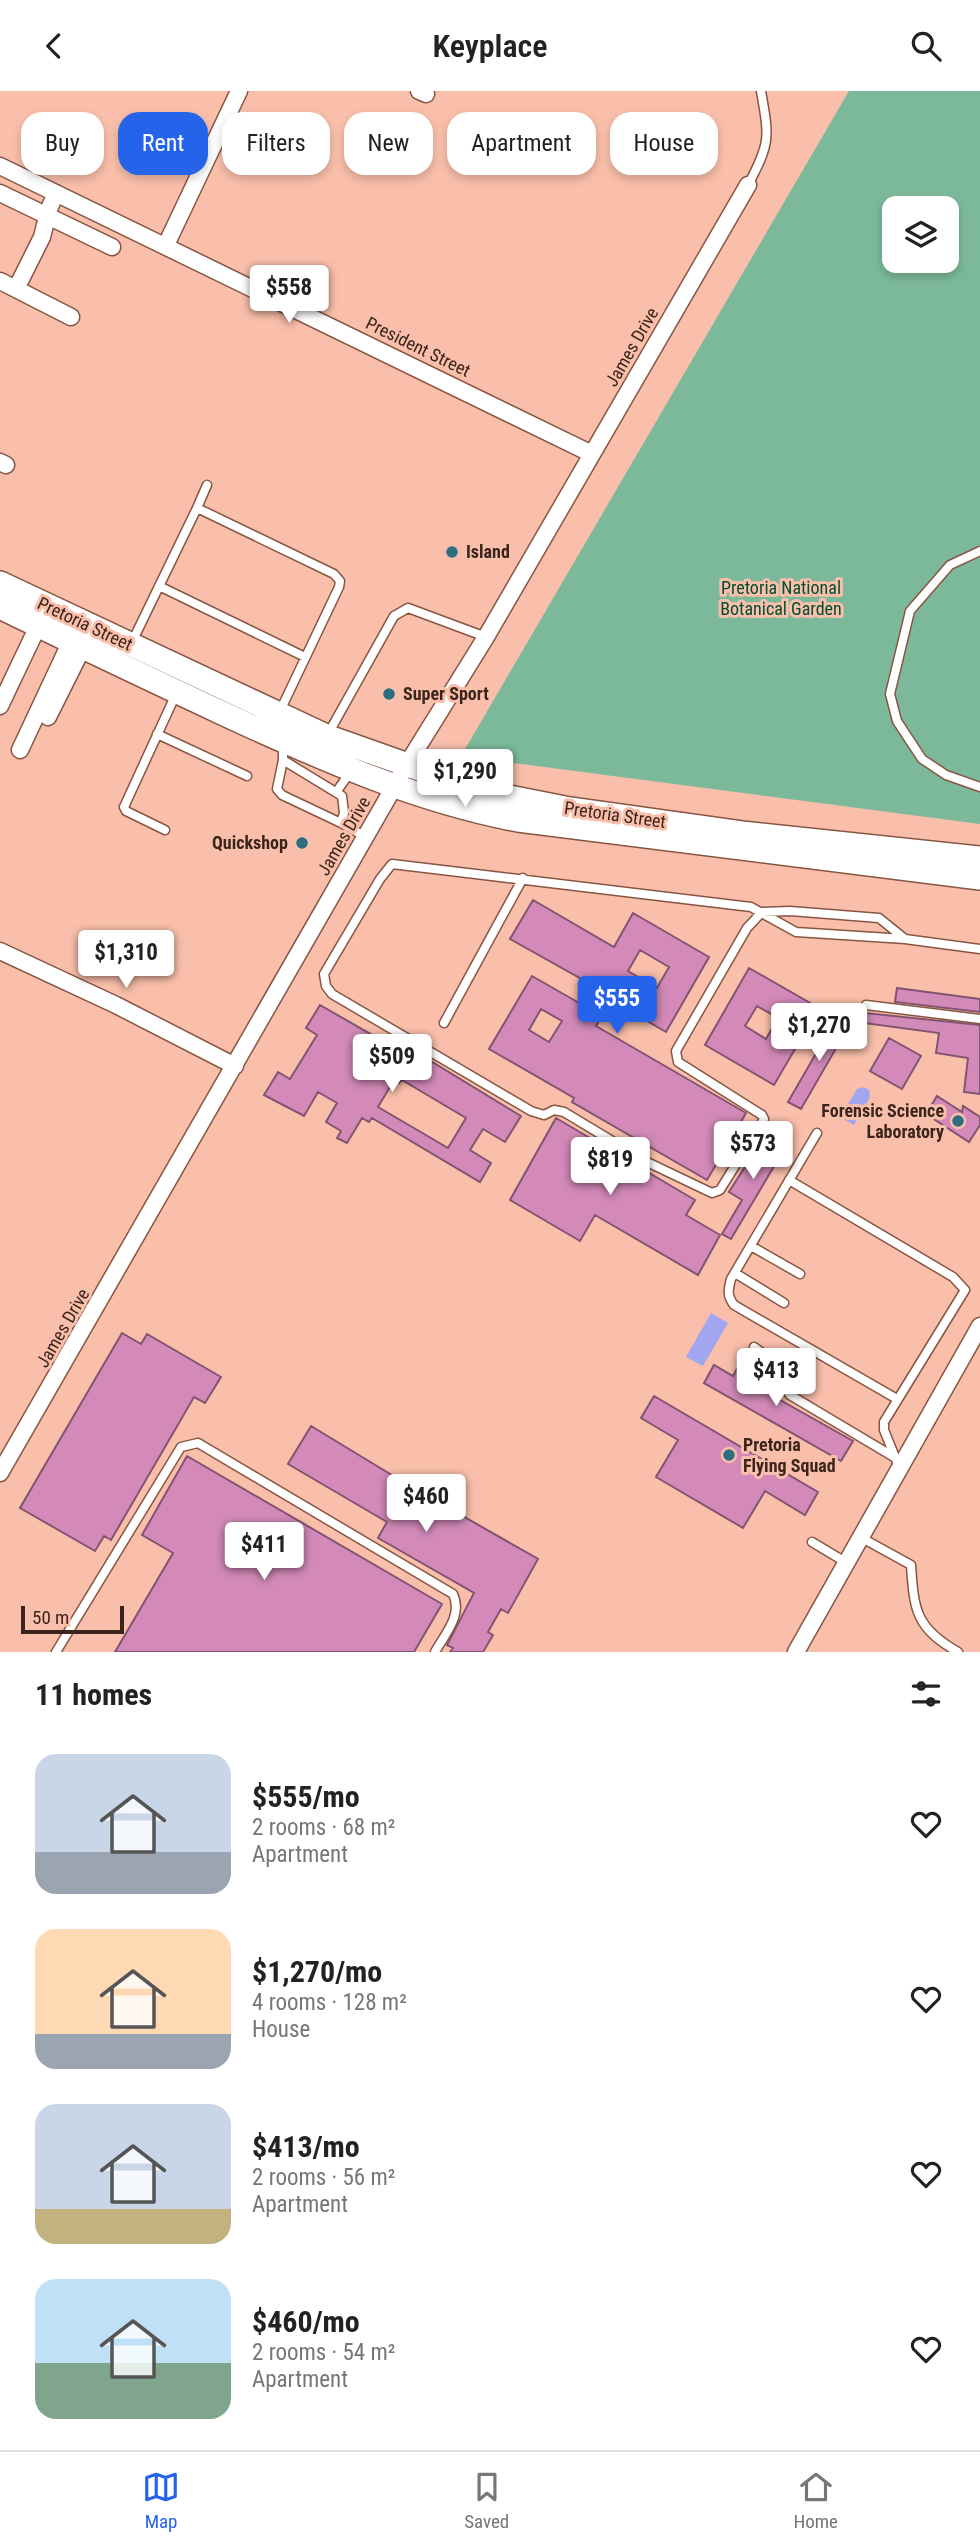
<!DOCTYPE html>
<html lang="en">
<head>
<meta charset="utf-8">
<style>
  :root { --surface:#fff; --page:#f6f6f6; --text:#222; --muted:#767676; --line:#e0e0e0; --accent:#2563eb }
  body { margin:0; font-family:"Roboto Condensed",sans-serif; background:var(--page); color:var(--text); height:100vh; display:flex; flex-direction:column; font-size:26px; white-space:nowrap }
  * { box-sizing:border-box; margin:0 }
  p { font-size:23px; color:var(--muted) }
  .icon { flex:none; width:38px; height:38px; fill:none; stroke:currentColor; stroke-width:2; stroke-linecap:round; stroke-linejoin:round }
  .map { position:relative; height:1561px; overflow:hidden }
  .sheet { display:flex; flex-direction:column; background:var(--surface); flex:1 }
  .sheet>* { flex:none }
  .hud { position:absolute; left:21px; top:21px; width:938px; height:63px; display:flex; gap:14px }
  .fabs { position:absolute; left:882px; top:105px; display:grid; gap:14px }
  .fabs a { display:grid; place-items:center; width:77px; height:77px; border-radius:14px; background:var(--surface); box-shadow:0 4px 10px #0003; font-size:35px }
  .scale { position:absolute; left:21px; bottom:18px; width:103px; box-sizing:border-box; padding-left:7px; border:4px solid #3a241c; border-top:0; font-size:19px; line-height:24px; white-space:nowrap; color:#3a241c; -webkit-text-stroke:5px #f9bfaa; paint-order:stroke }
  .price { position:absolute; translate:-50% -60px; padding:0 16px; border-radius:7px; background:#fff; color:#222; font-size:23px; line-height:46px; filter:drop-shadow(0 2px 4px #0008) }
  .price::after { content:''; position:absolute; left:50%; top:42px; width:21px; height:16px; margin-left:-10px; background:inherit; clip-path:polygon(0 0,100% 0,50% 100%) }
  .price.on { background:var(--accent); color:#fff }
  ul { padding:0; list-style:none }
  li { display:flex; align-items:center; gap:21px; height:175px; padding:0 35px }
  li span { display:grid; place-items:center; flex:none; width:196px; height:140px; border-radius:21px; color:#555 }
  li>.icon { margin-inline-start:auto }
  span .icon { width:84px; height:84px; fill:#fffc; stroke-width:1 }
  li b { font-size:30px }
  h2 { display:flex; justify-content:space-between; align-items:center; height:84px; padding:0 35px; font-size:30px }
  .chip { padding:0 24px; border-radius:21px; background:var(--surface); box-shadow:0 4px 10px #0003; font-size:24px; line-height:63px }
  .chip.on { background:var(--accent); color:#fff }
  header { display:flex; justify-content:space-between; align-items:center; height:91px; padding:0 35px; background:var(--surface); font-size:32px; font-weight:600 }
  .menu { display:flex; justify-content:space-around; align-items:center; height:98px; border-top:2px solid var(--line); background:var(--surface); font-size:19px; color:var(--muted) }
  .menu a { display:grid; justify-items:center; gap:4px }
  .menu .on { color:var(--accent) }
  .map>svg:first-child { display:block }
  .green { fill:#7cb99a; fill-rule:evenodd }
  .water { fill:#a2a6f1 }
  .building { fill:#d38ab9; stroke:#815471; stroke-width:2; fill-rule:evenodd }
  .lines { fill:none; stroke-linecap:round; stroke-linejoin:round }
  .service-casing { stroke:#875542; stroke-width:11 }
  .minor-casing { stroke:#875542; stroke-width:19 }
  .secondary-casing { stroke:#875542; stroke-width:26 }
  .service { stroke:#fff; stroke-width:8 }
  .minor { stroke:#fff; stroke-width:16 }
  .secondary { stroke:#fff; stroke-width:23 }
  .poi-dot { fill:#2c6d80; stroke:#f9bfaa; stroke-width:2.5 }
  .labels { text-anchor:middle; stroke-width:6; stroke-linejoin:round; paint-order:stroke }
  .street-label { font-size:18px; fill:#3a241c; stroke:#f9bfaa }
  .poi-label { font-size:18px; font-weight:bold; fill:#3a241c; stroke:#f9bfaa; text-anchor:start }
  .park-label { font-size:18px; fill:#014e32; stroke:#f9bfaa }
</style>
</head>
<body>
<header><svg class="icon" aria-label="back" viewBox="0 0 24 24"><path d="M15 5l-7 7 7 7"/></svg>Keyplace<svg class="icon" aria-label="search" viewBox="0 0 24 24"><circle cx="10" cy="10" r="6"/><path d="M15 15l6 6"/></svg></header>
<div class="map">
<svg width="980" height="1561" viewBox="0 0 980 1561">
  <rect width="100%" height="100%" fill="#f9bfaa"/>
  <path class="green" d="M849,0H980V733L461,665ZM894,117H947V170H894Z"/>
  <path class="water" d="M864,996L869,999L870,1006L854,1034L840,1026L857,998Z
    M711,1222L728,1232L703,1275L686,1266Z"/>
  <path class="building" d="M533,809L614,856L633,822L709,866L666,941L611,909L596,935L746,1022L707,1089L572,1011L574,1007L489,958L532,885L581,913L592,894L510,848ZM640,859L669,876L657,897L628,880ZM541,918L562,930L549,951L529,939Z
    M749,877L819,917L774,994L705,954ZM757,915L778,927L766,948L745,935Z
    M897,897L980,908V921L895,911Z
    M320,914L416,969L419,963L521,1025L505,1051L483,1038L470,1059L491,1072L480,1091L372,1027L369,1031L362,1027L347,1052L337,1047L341,1040L326,1031L337,1012L318,1001L304,1025L264,1004L278,981L290,988L317,944L306,937ZM394,989L399,992L402,989L466,1027L448,1057L378,1016Z
    M865,922L980,934V1003L964,1001L968,967L936,962L939,942L864,932Z
    M837,926L850,933L801,1018L788,1011Z
    M889,947L921,965L902,998L870,980Z
    M937,1005L962,1021L963,1015L980,1026V1034L969,1051L926,1023Z
    M556,1027L695,1109L686,1124L720,1144L698,1184L595,1124L580,1150L510,1109Z
    M762,1049L773,1055L776,1049L786,1055L731,1148L722,1143L742,1109L729,1101Z
    M122,1242L141,1253L147,1243L221,1286L205,1312L194,1306L111,1449L104,1445L95,1460L20,1417Z
    M744,1265L764,1276L757,1288L761,1290L757,1296L853,1350L841,1370L704,1292L714,1274L733,1285Z
    M654,1305L818,1401L805,1424L765,1400L743,1437L656,1386L678,1349L641,1327Z
    M311,1335L405,1392L538,1468L508,1522L501,1518L488,1541L493,1544L483,1561H450L453,1557L447,1554L474,1502L378,1447L387,1431L288,1373Z
    M187,1365L442,1513L414,1561H115L173,1462L142,1444Z"/>
  <g class="lines">
    <g class="service-casing">
      <path id="service" d="M748,94C771,51 769,46 761,0
        M207,394L197,417L334,483L340,490L339,496L280,620
        M980,460L950,474L910,520L890,603L897,630L922,668L946,684L980,696
        M159,495L305,566
        M132,551L197,417
        M157,643L247,685
        M328,643L394,525L408,517L486,546
        M283,654V669L342,705L344,722L341,732L366,746
        M283,669L277,698L282,704L341,732
        M337,700L351,680
        M165,739L126,720L124,716L176,603
        M905,848L879,827L790,820L762,821L747,837L676,960L678,971L762,1024L764,1028L720,1099L712,1102L647,1071L564,1021L554,1019L544,1024L531,1020L332,903L326,895L324,883L380,788L392,773L751,816L796,841L905,848L980,858
        M866,914L980,928
        M444,932L523,787
        M817,1042L731,1188C728,1199 727,1205 734,1214L897,1308
        M789,1089L953,1186L965,1199L884,1331V1339L899,1376
        M751,1155L800,1183
        M735,1182L784,1212
        M754,1256L783,1277L782,1294L790,1304L894,1366
        M862,1447L911,1474C914,1520 916,1537 958,1561
        M812,1451L847,1472
        M56,1561L181,1356L198,1352L453,1503C463,1524 445,1543 435,1561"/>
    </g>
    <g class="minor-casing">
      <path id="minor" d="M419,0L426,3
        M0,75L592,363
        M0,102L112,156
        M56,102L49,118L42,146L16,198L71,226
        M166,154L239,0
        M0,190L16,198
        M0,371L6,374
        M0,615L38,535
        M48,626L83,556
        M20,659L71,550
        M0,860L116,914L235,975
        M0,1382L406,675L486,546L748,94
        M796,1561L980,1235"/>
    </g>
    <g class="secondary-casing">
      <path id="secondary" d="M0,492L326,645L484,701L570,718L742,742L980,767
        M0,516C78,554 156,591 235,628C327,670 418,710 518,729L980,787"/>
    </g>
    <use href="#service" class="service"/>
    <use href="#minor" class="minor"/>
    <use href="#secondary" class="secondary"/>
  </g>
  <g class="poi-dot">
    <circle cx="452" cy="461" r="7"/>
    <circle cx="389" cy="603" r="7"/>
    <circle cx="302" cy="752" r="7"/>
    <circle cx="958" cy="1030" r="7"/>
    <circle cx="729" cy="1364" r="7"/>
  </g>
  <g class="labels">
    <g class="street-label">
      <text transform="translate(418 256) rotate(26)" y="6">President Street</text>
      <text transform="translate(632 256) rotate(-60)" y="6">James Drive</text>
      <text transform="translate(85 533) rotate(25)" y="6">Pretoria Street</text>
      <text transform="translate(615 724) rotate(8)" y="6">Pretoria Street</text>
      <text transform="translate(344 745) rotate(-60)" y="6">James Drive</text>
      <text transform="translate(63 1237) rotate(-60)" y="6">James Drive</text>
    </g>
    <g class="poi-label">
      <text x="466" y="467">Island</text>
      <text x="403" y="609">Super Sport</text>
      <text x="288" y="758" text-anchor="end">Quickshop</text>
      <text x="944" y="1026" text-anchor="end">Forensic Science<tspan x="944" dy="21">Laboratory</tspan></text>
      <text x="743" y="1360">Pretoria<tspan x="743" dy="21">Flying Squad</tspan></text>
    </g>
    <g class="park-label">
      <text x="781" y="503">Pretoria National<tspan x="781" dy="21">Botanical Garden</tspan></text>
    </g>
  </g>
</svg>
<div class="fabs">
<a><svg class="icon" aria-label="layers" viewBox="0 0 24 24"><path d="M12 4l9 5-9 5-9-5zM3 14l9 5 9-5"/></svg></a>
</div>
<div class="scale">50 m</div>
<b class="price" style="left:289px;top:234px">$558</b>
<b class="price" style="left:465px;top:718px">$1,290</b>
<b class="price" style="left:126px;top:899px">$1,310</b>
<b class="price on" style="left:617px;top:945px">$555</b>
<b class="price" style="left:819px;top:972px">$1,270</b>
<b class="price" style="left:392px;top:1003px">$509</b>
<b class="price" style="left:753px;top:1090px">$573</b>
<b class="price" style="left:610px;top:1106px">$819</b>
<b class="price" style="left:776px;top:1317px">$413</b>
<b class="price" style="left:426px;top:1443px">$460</b>
<b class="price" style="left:264px;top:1491px">$411</b>
<div class="hud">
<a class="chip">Buy</a>
<a class="chip on">Rent</a>
<a class="chip">Filters</a>
<a class="chip">New</a>
<a class="chip">Apartment</a>
<a class="chip">House</a>
</div>
</div>
<section class="sheet">
<h2>11 homes<svg class="icon" aria-label="filters" viewBox="0 0 24 24"><path d="M4 7h16M4 17h16"/><circle cx="9" cy="7" r="2"/><circle cx="15" cy="17" r="2"/></svg></h2>
<ul>
<li><span style="background:linear-gradient(#c9d6e8 70%,#9aa5b1 0)"><svg class="icon" aria-label="home" viewBox="0 0 24 24"><path d="M3 11l9-7 9 7M6 9v11h12V9"/></svg></span><div><b>$555/mo</b><p>2 rooms · 68 m²</p><p>Apartment</p></div><svg class="icon" aria-label="heart" viewBox="0 0 24 24"><path d="M12 20l-8-8c-3-5 5-10 8-4 3-6 11-1 8 4z"/></svg></li>
<li><span style="background:linear-gradient(#ffd9b3 75%,#9aa5b1 0)"><svg class="icon" aria-label="home" viewBox="0 0 24 24"><path d="M3 11l9-7 9 7M6 9v11h12V9"/></svg></span><div><b>$1,270/mo</b><p>4 rooms · 128 m²</p><p>House</p></div><svg class="icon" aria-label="heart" viewBox="0 0 24 24"><path d="M12 20l-8-8c-3-5 5-10 8-4 3-6 11-1 8 4z"/></svg></li>
<li><span style="background:linear-gradient(#c9d6e8 75%,#c2b280 0)"><svg class="icon" aria-label="home" viewBox="0 0 24 24"><path d="M3 11l9-7 9 7M6 9v11h12V9"/></svg></span><div><b>$413/mo</b><p>2 rooms · 56 m²</p><p>Apartment</p></div><svg class="icon" aria-label="heart" viewBox="0 0 24 24"><path d="M12 20l-8-8c-3-5 5-10 8-4 3-6 11-1 8 4z"/></svg></li>
<li><span style="background:linear-gradient(#bfe0f5 60%,#7fa58c 0)"><svg class="icon" aria-label="home" viewBox="0 0 24 24"><path d="M3 11l9-7 9 7M6 9v11h12V9"/></svg></span><div><b>$460/mo</b><p>2 rooms · 54 m²</p><p>Apartment</p></div><svg class="icon" aria-label="heart" viewBox="0 0 24 24"><path d="M12 20l-8-8c-3-5 5-10 8-4 3-6 11-1 8 4z"/></svg></li>
</ul>
</section>
<nav class="menu">
<a class="on"><svg class="icon" aria-label="map" viewBox="0 0 24 24"><path d="M3 6l6-2 6 2 6-2v14l-6 2-6-2-6 2zM9 4v14M15 6v14"/></svg>Map</a>
<a><svg class="icon" aria-label="saved" viewBox="0 0 24 24"><path d="M7 4h10v16l-5-4-5 4z"/></svg>Saved</a>
<a><svg class="icon" aria-label="home" viewBox="0 0 24 24"><path d="M3 11l9-7 9 7M6 9v11h12V9"/></svg>Home</a>
</nav>
</body>
</html>
